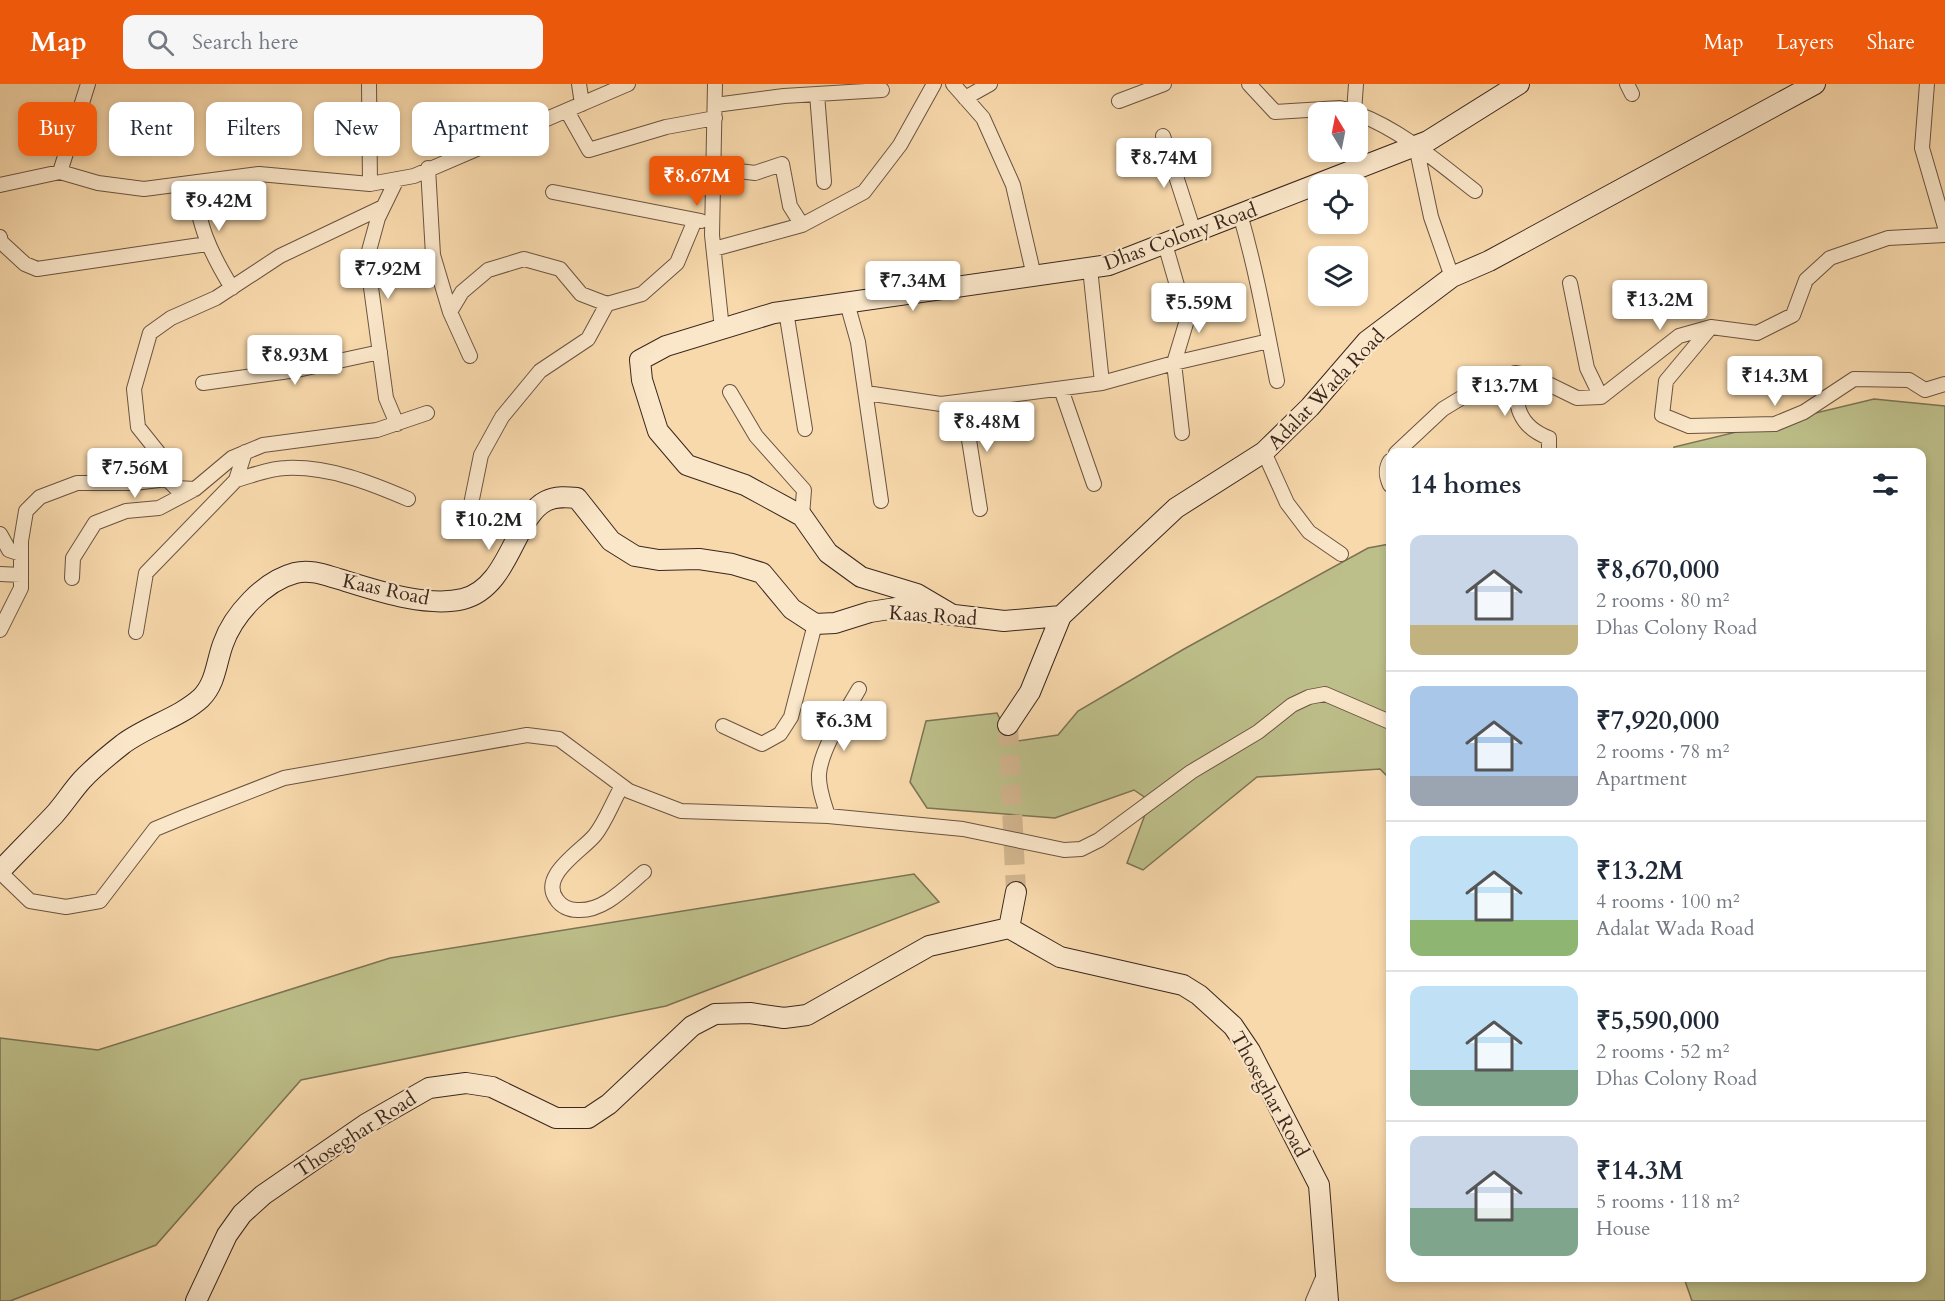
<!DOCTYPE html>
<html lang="en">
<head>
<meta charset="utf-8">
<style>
  :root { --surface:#fff; --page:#f6f6f7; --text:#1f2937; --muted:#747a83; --line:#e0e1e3; --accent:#ea580c }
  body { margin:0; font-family:Cardo,serif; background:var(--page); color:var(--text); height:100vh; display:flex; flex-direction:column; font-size:22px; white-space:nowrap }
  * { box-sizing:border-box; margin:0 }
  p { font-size:20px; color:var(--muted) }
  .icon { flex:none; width:33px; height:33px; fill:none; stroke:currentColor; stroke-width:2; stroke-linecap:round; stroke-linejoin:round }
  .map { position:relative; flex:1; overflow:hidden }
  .details { position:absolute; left:1386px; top:364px; width:540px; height:834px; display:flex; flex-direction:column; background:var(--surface); border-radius:12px; box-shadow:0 3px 9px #0003 }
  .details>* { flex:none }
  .top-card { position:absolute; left:18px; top:18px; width:570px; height:54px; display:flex; gap:12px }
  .needle { width:39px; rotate:350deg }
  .fabs { position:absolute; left:1308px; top:18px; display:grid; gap:12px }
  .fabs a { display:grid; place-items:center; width:60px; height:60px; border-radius:12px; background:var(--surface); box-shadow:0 3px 9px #0003; font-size:30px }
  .price { position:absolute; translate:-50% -51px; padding:0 14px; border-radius:6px; background:#fff; color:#222; font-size:20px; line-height:39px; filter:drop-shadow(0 2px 3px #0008) }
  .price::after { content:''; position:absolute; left:50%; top:36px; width:18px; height:14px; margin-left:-9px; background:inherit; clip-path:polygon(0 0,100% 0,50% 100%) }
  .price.on { background:var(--accent); color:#fff }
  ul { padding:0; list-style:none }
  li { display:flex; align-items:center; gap:18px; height:150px; padding:0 24px }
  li+li { border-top:2px solid var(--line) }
  li span { display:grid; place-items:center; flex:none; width:168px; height:120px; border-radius:12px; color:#555 }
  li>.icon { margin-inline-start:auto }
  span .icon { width:72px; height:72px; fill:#fffc; stroke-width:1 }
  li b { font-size:26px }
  h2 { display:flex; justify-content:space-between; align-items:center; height:72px; padding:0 24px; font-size:26px }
  .tag { padding:0 21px; border-radius:12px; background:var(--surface); box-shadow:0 3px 9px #0003; font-size:21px; line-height:54px }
  .tag.on { background:var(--accent); color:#fff }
  header { display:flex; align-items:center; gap:36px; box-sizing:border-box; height:84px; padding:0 30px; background:var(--accent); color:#fff }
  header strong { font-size:28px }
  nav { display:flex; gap:33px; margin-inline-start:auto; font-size:21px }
  .search { width:420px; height:54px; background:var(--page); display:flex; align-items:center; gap:15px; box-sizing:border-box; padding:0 21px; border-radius:12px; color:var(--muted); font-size:22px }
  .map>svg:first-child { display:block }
  .green { fill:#bdbf8a; stroke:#7c7354; stroke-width:1.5 }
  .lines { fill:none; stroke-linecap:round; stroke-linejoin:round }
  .secondary-tunnel { stroke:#d2b58f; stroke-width:20; stroke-dasharray:20 10; stroke-linecap:butt }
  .street-casing { stroke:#6a5441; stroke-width:16 }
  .secondary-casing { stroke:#3a271d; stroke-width:22 }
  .street { stroke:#fae6c9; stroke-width:14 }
  .secondary { stroke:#fae6c9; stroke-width:20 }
  .labels { text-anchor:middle; stroke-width:4.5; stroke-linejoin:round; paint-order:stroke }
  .street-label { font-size:20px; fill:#3a271d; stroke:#fae6c9 }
</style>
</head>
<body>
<header>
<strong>Map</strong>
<div class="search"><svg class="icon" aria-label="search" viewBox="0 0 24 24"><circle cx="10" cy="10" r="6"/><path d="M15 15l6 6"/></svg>Search here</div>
<nav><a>Map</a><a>Layers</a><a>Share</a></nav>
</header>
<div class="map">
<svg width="1945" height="1217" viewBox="0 0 1945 1217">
  <rect width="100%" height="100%" fill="#f8d9ac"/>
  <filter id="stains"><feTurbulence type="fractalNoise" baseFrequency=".00333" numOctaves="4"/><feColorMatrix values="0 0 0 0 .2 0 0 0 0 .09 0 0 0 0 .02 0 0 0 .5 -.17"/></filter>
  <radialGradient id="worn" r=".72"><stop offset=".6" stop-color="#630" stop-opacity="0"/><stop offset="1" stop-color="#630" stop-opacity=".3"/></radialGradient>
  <path class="green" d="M1874,315L1945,322V1217H1692L1684,1194H1922V369H1673L1674,363Z
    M1390,460V695L1380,685L1257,693L1143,786L1127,779L1150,717L1134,706L1055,734L927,724L910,698L926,637L997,629L1011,658L1058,651L1078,627L1184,565L1368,464Z
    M914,790L939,818L666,922L301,996L156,1161L10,1217H0V954L98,966L390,874Z"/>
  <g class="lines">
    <path class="secondary-tunnel" d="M1008,641L1016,808"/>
    <g class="street-casing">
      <path id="street" d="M369,0L370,100
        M579,0L582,20
        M715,0L712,151L722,245
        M953,0L983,34L1013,101L1034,192
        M1249,0L1275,28L1340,24L1354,28L1356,0
        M1627,0L1632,10
        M1927,0L1922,64L1945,143
        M817,10L824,98
        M965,14L990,0
        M1119,17L1164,0
        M715,21L784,12L882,6
        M567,27L589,66L666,43L715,34
        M1358,30C1401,46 1439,79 1475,107
        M1163,52L1194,148
        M1416,62L1431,133L1452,193
        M428,84L433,171L450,228
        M714,84L755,89L782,80L790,122L802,141
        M60,88L88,0
        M192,99C201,145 207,163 232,204
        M0,101L60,88L98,99L144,105L259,90L370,100L414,92L628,0
        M553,108L701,137
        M1240,130C1256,185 1266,241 1277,297
        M0,153L1,158L25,180L37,185L207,160
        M1165,160L1187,236L1174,279L1182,349
        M714,165L802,141L864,108L900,61L934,0
        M1570,199L1587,284L1601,313
        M847,219L858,258L881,417
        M786,227L805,345
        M1711,243L1666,297L1662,331L1689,342L1775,340L1804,328L1854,295L1909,296L1925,306L1945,300
        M470,272L450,228L462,208L488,186L524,175L560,185L581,210L607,220L642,210L677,179L695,136
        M1515,289C1515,320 1517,342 1549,354V369
        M203,299L297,286L380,268
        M1102,299L1174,279L1269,257
        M1061,305L1094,400
        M730,308L756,352L804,406L802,432
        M866,309L941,320L1102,299L1090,184
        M963,318L980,425
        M397,340L386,314L367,174L378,134L397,95
        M1264,368L1287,419L1309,448L1341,470
        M1396,369L1443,325L1494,294L1515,289L1532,292L1577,314L1601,313L1679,252L1711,243L1757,249L1793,231L1806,196L1830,174L1888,154L1945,151
        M1390,377C1385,385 1386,392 1390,401
        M167,395L176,404L195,405L232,374L263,361L377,346L427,329
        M236,396C251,392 270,384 286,384C328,382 371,399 408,415
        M470,425L481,371L502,333L540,287L588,255L607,220
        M0,450L9,466L21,470
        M0,490L21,491
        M72,494L73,474L95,439L126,427L159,424L193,406
        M0,546L21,504V457L26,427L40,413L77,399H134L167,395L162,373L138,343L134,305L150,249L171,234L216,214L280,172L383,123
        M136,548L146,489L236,396L245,368
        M723,642L762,660L780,650L791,633L815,540
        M622,702C613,717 606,737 595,751C582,767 538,792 557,816C561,822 569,826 577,826C603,828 625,804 644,788
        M828,732C824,719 818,704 819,690C821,664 846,628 859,605
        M0,788L30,817L66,823L100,817L155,745L184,733L284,694L527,651L559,655L629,707L681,727L828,732L963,745L1064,766L1081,765L1099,756L1191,688L1258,648L1292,621L1309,613L1325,610L1390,638
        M1313,1217L1325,1189"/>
    </g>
    <g class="secondary-casing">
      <path id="secondary" d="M951,530L917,510L861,493L828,469L802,432L745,401L687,381L658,347L642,296L640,276L666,262L774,229L1109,181L1428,57L1519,0
        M1008,641L1030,608L1061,532L1176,424L1264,368L1310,323L1367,257L1452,193L1489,177L1815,0
        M0,787C18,768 36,750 54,731C64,720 72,707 82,696C94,683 109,671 123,660C147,642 179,634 201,614C216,599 216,579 223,560C233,531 264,497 295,489C310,485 325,491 339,495C375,506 426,524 463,515C510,503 514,433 546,417C556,412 567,413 577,414L611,457L635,472L659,476L699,475L732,480L762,489L792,525L815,540L835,539L870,528L896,524L1004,537L1061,532
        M1009,844L1016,808
        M196,1217L227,1151L242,1130L263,1111L366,1040L429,1004L466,999L492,1003L556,1034H588L609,1020L692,942L715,930L750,929L784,934L807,931L929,862L1009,844L1060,873L1183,901L1199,911L1233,942L1250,967L1319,1101L1328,1217"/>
    </g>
    <use href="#street" class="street"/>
    <use href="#secondary" class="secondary"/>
  </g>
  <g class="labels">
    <g class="street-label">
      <text transform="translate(1180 152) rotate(-20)" y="7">Dhas Colony Road</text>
      <text transform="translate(1326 305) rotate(-46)" y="7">Adalat Wada Road</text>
      <text transform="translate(386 505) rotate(12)" y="7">Kaas Road</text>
      <text transform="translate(933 531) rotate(4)" y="7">Kaas Road</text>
      <text transform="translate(1270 1010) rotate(61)" y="7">Thoseghar Road</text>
      <text transform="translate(355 1050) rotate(-33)" y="7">Thoseghar Road</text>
    </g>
  </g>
  <rect width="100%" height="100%" filter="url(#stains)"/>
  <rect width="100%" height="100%" fill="url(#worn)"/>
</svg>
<div class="fabs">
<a><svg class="needle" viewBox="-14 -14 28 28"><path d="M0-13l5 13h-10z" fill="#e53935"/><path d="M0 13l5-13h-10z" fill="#747a83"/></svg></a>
<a><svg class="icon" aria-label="locate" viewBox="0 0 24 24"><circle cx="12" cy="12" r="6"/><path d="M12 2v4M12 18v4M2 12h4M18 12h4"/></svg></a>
<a><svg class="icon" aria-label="layers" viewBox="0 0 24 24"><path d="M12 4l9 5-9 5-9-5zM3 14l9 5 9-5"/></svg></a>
</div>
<b class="price" style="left:1164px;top:105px">₹8.74M</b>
<b class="price on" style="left:697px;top:123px">₹8.67M</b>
<b class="price" style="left:219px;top:148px">₹9.42M</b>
<b class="price" style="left:388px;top:216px">₹7.92M</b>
<b class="price" style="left:913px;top:228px">₹7.34M</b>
<b class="price" style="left:1660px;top:247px">₹13.2M</b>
<b class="price" style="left:1199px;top:250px">₹5.59M</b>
<b class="price" style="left:295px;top:302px">₹8.93M</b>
<b class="price" style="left:1775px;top:323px">₹14.3M</b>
<b class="price" style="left:1505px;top:333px">₹13.7M</b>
<b class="price" style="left:987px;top:369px">₹8.48M</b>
<b class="price" style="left:135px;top:415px">₹7.56M</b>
<b class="price" style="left:489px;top:467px">₹10.2M</b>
<b class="price" style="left:844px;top:668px">₹6.3M</b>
<div class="top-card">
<a class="tag on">Buy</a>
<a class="tag">Rent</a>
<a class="tag">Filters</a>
<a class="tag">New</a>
<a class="tag">Apartment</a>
</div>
<section class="details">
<h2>14 homes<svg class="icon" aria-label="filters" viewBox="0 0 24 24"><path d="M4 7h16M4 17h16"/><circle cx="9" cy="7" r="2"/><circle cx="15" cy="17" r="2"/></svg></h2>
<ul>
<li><span style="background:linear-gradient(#c9d6e8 75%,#c2b280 0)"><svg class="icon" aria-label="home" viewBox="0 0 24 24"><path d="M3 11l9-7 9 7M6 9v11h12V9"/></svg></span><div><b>₹8,670,000</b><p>2 rooms · 80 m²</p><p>Dhas Colony Road</p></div></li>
<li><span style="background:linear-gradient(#a9c7e8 75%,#9aa5b1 0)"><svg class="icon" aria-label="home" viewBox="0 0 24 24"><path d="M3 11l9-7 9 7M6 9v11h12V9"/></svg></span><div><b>₹7,920,000</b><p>2 rooms · 78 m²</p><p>Apartment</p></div></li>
<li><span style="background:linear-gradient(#bfe0f5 70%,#8fb573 0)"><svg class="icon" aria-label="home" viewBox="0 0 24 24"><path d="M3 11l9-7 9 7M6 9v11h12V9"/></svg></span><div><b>₹13.2M</b><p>4 rooms · 100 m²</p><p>Adalat Wada Road</p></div></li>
<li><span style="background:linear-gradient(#bfe0f5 70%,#7fa58c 0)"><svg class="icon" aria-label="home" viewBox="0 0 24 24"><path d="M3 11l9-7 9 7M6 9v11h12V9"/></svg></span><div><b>₹5,590,000</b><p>2 rooms · 52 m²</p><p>Dhas Colony Road</p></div></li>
<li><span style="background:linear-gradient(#c9d6e8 60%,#7fa58c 0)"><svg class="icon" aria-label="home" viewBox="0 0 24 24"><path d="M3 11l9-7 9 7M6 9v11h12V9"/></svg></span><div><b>₹14.3M</b><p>5 rooms · 118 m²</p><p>House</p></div></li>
</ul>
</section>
</div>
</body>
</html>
